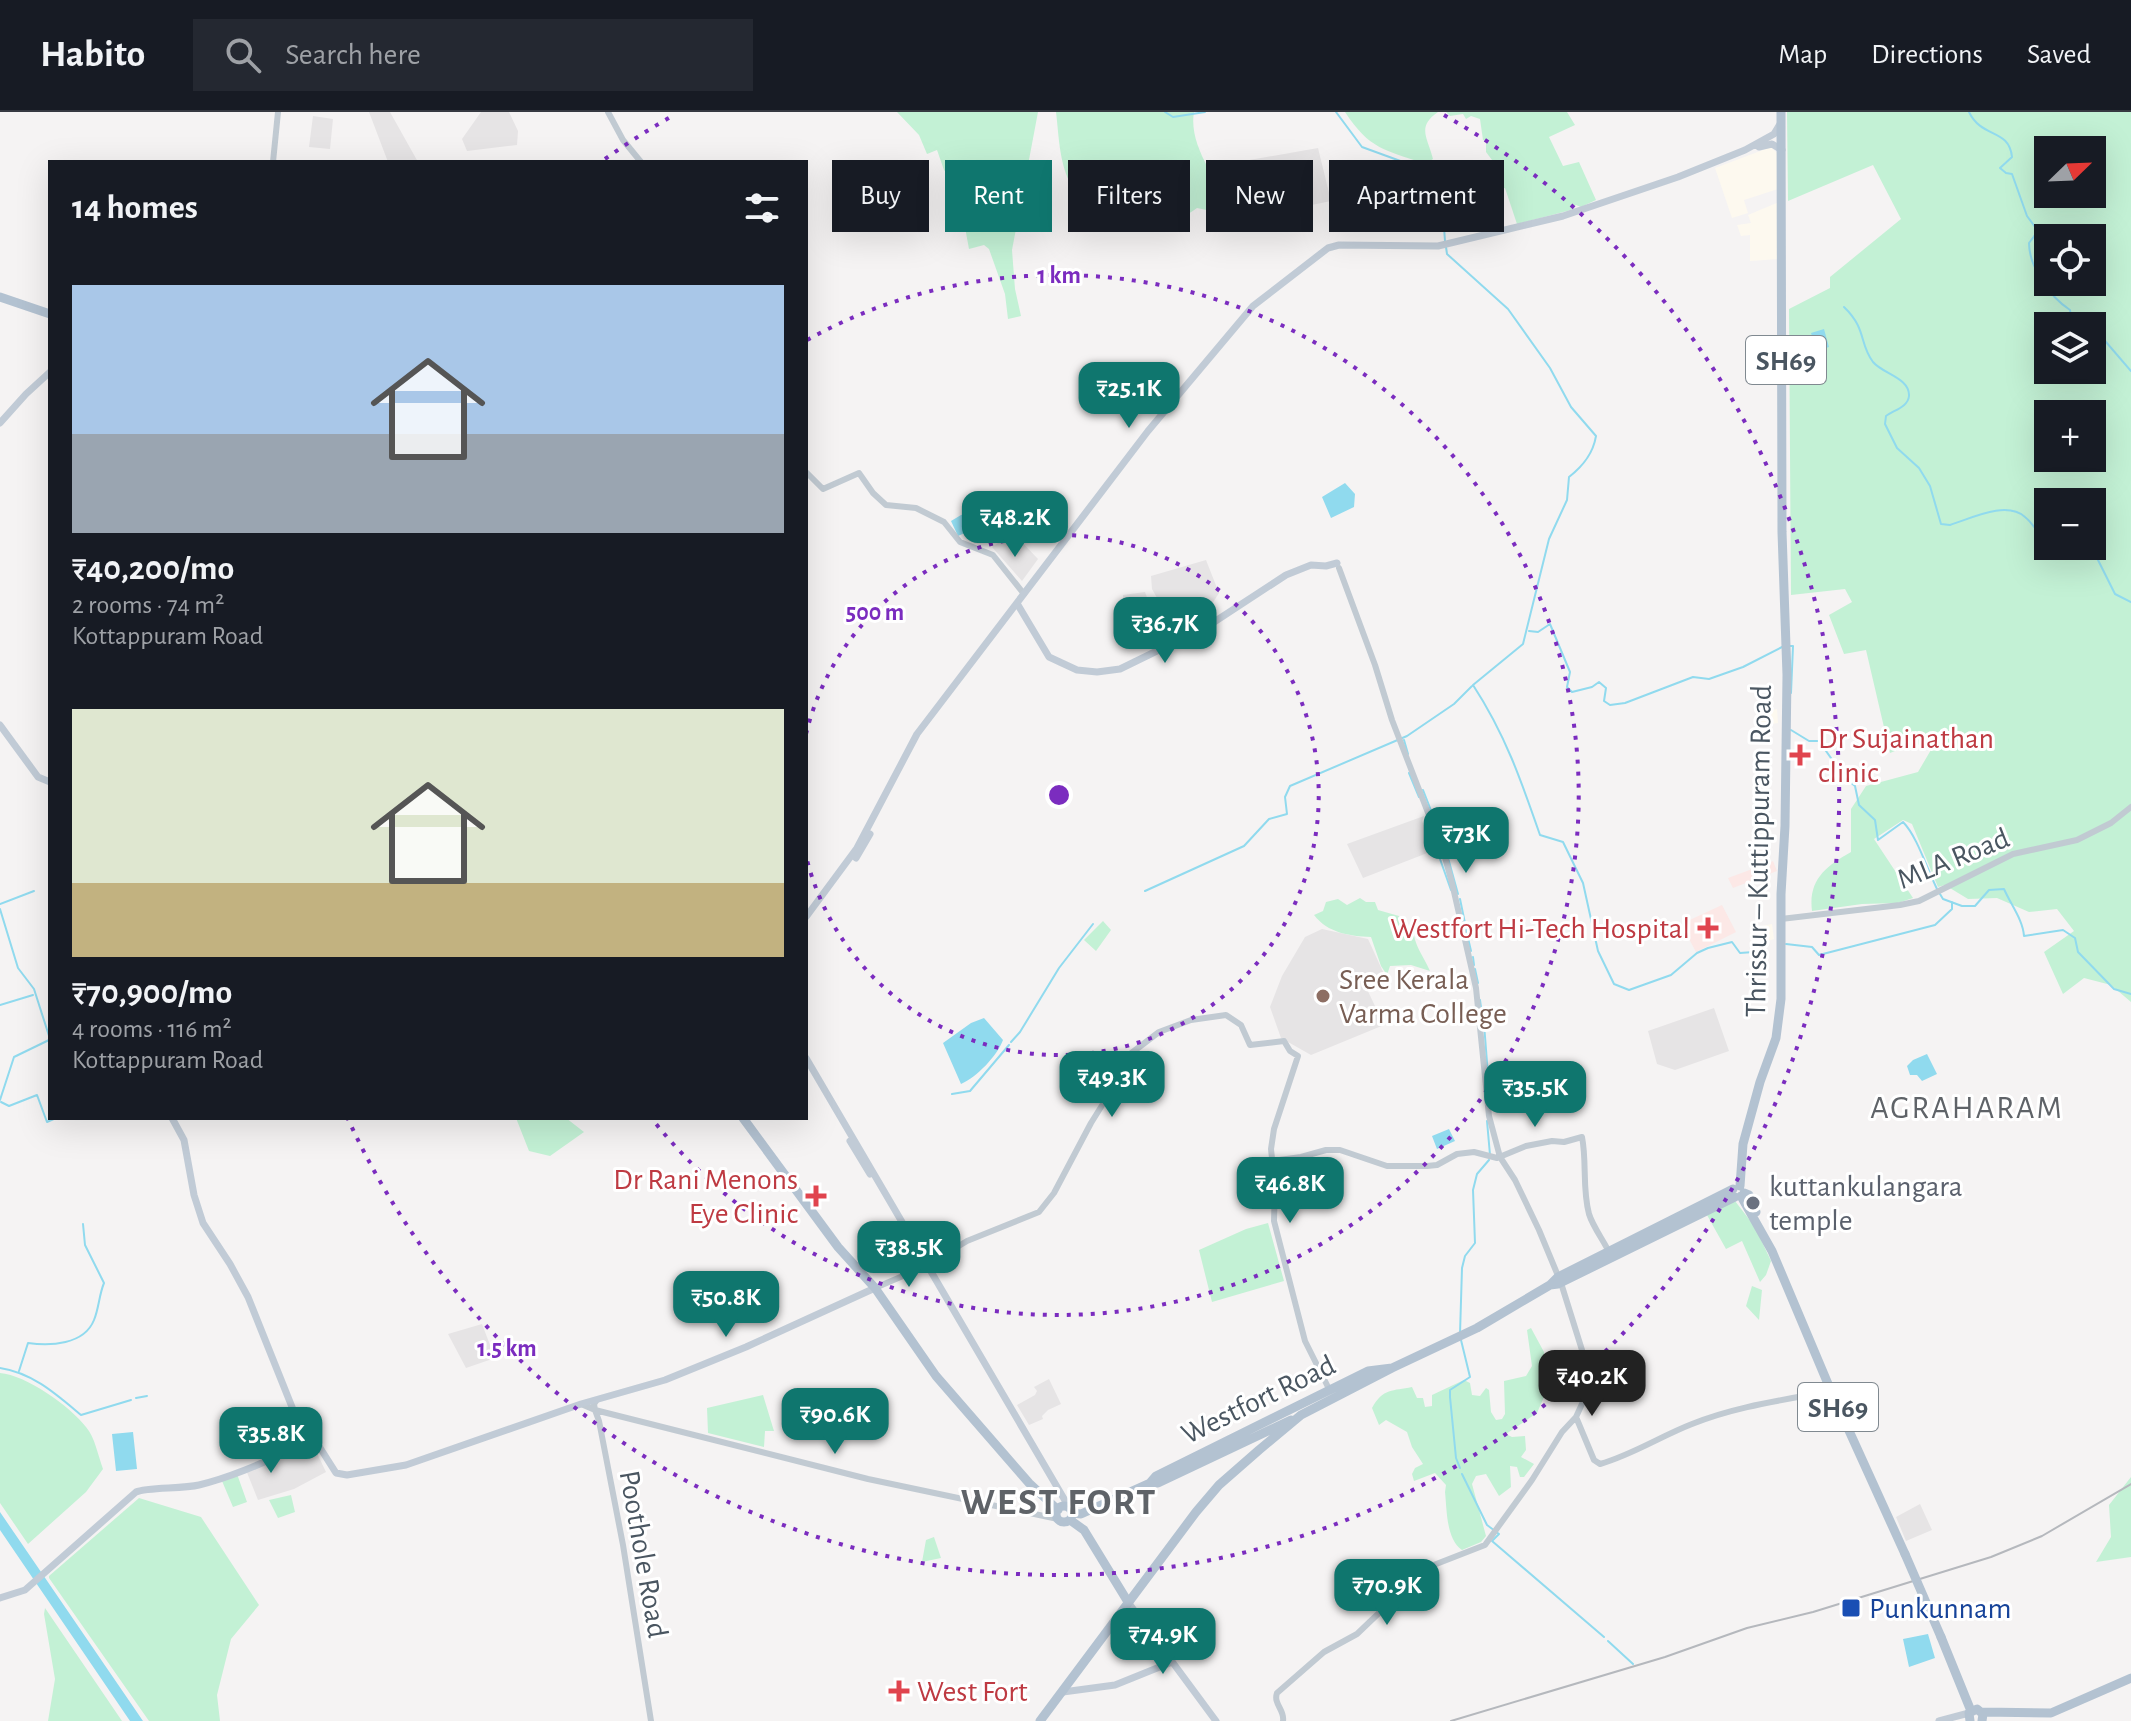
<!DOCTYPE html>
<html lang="en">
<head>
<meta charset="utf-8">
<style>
  :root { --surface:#171b24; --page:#242831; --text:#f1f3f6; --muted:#9ea1a6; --line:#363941; --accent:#0f766e }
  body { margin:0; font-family:"Alegreya Sans",sans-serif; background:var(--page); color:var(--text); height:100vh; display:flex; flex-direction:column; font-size:30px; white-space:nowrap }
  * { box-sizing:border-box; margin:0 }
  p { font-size:26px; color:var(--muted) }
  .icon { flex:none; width:44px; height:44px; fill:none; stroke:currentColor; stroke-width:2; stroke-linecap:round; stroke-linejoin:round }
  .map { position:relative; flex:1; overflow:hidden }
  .drawer { position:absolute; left:48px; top:48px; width:760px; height:960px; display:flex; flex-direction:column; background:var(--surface); border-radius:0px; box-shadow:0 8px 32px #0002 }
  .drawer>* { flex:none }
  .banner { position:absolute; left:832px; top:48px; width:760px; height:72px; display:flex; gap:16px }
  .needle { width:52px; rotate:67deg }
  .controls { position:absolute; left:2034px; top:24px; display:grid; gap:16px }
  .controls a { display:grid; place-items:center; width:72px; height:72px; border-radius:0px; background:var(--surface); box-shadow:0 8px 32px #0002; font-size:40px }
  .price { position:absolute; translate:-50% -68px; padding:0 18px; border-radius:16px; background:var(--accent); color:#fff; font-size:26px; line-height:52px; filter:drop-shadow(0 2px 4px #0008) }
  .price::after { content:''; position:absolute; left:50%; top:48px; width:24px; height:18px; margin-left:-12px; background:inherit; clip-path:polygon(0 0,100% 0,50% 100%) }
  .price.active { background:#222; color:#fff }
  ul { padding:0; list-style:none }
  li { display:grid; align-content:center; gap:16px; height:424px; padding:0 24px }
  li span { display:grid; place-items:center; height:248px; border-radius:0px; color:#555 }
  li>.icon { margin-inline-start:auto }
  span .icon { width:144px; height:144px; fill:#fffc; stroke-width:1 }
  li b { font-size:34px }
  h2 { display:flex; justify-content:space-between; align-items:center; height:96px; padding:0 24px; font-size:34px }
  .tag { padding:0 28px; border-radius:0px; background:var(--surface); box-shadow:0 8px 32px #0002; font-size:28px; line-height:72px }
  .tag.active { background:var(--accent); color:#fff }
  header { display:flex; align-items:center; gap:48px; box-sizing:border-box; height:112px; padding:0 40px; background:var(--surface); border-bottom:2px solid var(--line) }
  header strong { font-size:38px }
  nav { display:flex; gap:44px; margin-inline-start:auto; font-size:28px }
  .search { width:560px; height:72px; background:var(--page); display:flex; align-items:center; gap:20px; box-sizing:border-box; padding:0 28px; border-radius:0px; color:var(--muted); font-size:30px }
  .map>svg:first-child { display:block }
  .commercial { fill:#fdf9ef }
  .education { fill:#e6e4e5 }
  .medical { fill:#fce8e6 }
  .green { fill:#c3f1d5; fill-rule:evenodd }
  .water { fill:#90daee }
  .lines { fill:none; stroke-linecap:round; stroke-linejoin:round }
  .stream { stroke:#90daee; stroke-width:2 }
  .tertiary { stroke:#c1cad2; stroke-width:6 }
  .secondary { stroke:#c1cbd6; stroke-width:7 }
  .primary { stroke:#b3c2d1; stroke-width:9 }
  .rail { stroke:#b5b8bd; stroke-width:2 }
  .primary-bridge { stroke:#b3c2d1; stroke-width:9 }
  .ring { fill:none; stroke:#7b2cbf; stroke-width:4; stroke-dasharray:4 8 }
  .health-dot { fill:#e0444e; stroke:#fff; stroke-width:3 }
  .education-dot { fill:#8d6e63; stroke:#fff; stroke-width:3 }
  .worship-dot { fill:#6b7280; stroke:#fff; stroke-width:3 }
  .transit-dot { fill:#1a4fb4; stroke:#fff; stroke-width:3 }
  .labels { text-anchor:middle; stroke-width:6; stroke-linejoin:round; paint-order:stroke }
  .shield { fill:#fff; stroke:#808990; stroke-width:2 }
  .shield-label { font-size:28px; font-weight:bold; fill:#4a5661 }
  .health-label { font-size:30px; fill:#be3a42; stroke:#fff; text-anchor:start }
  .street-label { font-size:30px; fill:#4a5661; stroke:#fff }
  .education-label { font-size:30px; fill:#785e54; stroke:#fff; text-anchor:start }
  .worship-label { font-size:30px; fill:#5b616d; stroke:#fff; text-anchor:start }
  .transit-label { font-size:30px; fill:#164399; stroke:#fff; text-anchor:start }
  .neighbourhood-label { font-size:32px; letter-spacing:2px; fill:#5f6368; stroke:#fff }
  .district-label { font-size:38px; font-weight:bold; letter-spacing:2px; fill:#5f6368; stroke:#fff }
  .centre { fill:#7b2cbf; stroke:#fff; stroke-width:4 }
  .ring-label { font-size:24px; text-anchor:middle; font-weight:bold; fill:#7b2cbf; stroke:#fff; stroke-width:6; stroke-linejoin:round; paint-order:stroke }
</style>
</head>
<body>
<header>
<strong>Habito</strong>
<div class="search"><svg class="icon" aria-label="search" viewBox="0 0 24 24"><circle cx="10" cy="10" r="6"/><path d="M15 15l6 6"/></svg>Search here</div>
<nav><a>Map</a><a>Directions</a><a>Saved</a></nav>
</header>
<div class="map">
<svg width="2131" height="1609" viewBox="0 0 2131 1609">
  <rect width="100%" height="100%" fill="#f5f3f3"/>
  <path class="commercial" d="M1771,35L1777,41L1778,77L1744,88L1748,101L1732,106L1715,56Z
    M1779,90V147L1750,149V123L1741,124L1737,113L1751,111L1748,103Z
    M1777,597L1778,611L1760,614L1758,600Z
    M1772,812L1774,827L1768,829L1767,836L1758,838L1756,815Z"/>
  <path class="education" d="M369,0H390L418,50H388Z
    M481,0H509L518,19L517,33L467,39L462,27Z
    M313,4L333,7L330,37L309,35Z
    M1318,36L1331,89L1292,97L1255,111L1238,50Z
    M1013,421L1038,447L1022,469L992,435Z
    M1206,448L1219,481L1198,514L1177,521L1152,477L1151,464Z
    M1145,480L1155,507L1139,509L1135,495H1123V483Z
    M1424,704L1422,709L1435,738L1363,766L1347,732Z
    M1322,817L1368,827L1384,862L1365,873L1384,913L1311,943L1281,926L1270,895L1282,864L1305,825Z
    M1714,896L1729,939L1675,958L1657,952L1648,919Z
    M482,1212L495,1246L466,1256L448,1222Z
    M1049,1267L1061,1292L1048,1298L1042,1304L1043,1307L1029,1313L1017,1293L1035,1283L1037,1279L1034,1275Z
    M310,1332L313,1333L326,1360L294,1377L258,1388L246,1358Z
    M1920,1392L1932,1418L1906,1429L1896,1405Z"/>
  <path class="medical" d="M1764,747L1767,752L1773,749L1777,759L1733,776L1728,766L1755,756L1754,752Z
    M1722,793L1736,820L1696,840L1681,812Z"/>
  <path class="green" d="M897,0H1038L1012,138L1015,177L1021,204L1008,207L1005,182L989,137L984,133L969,137L957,72L944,58L937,38L927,42L919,23Z
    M1056,0H1194C1188,34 1218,70 1233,99L1221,101L1197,96C1175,113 1143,116 1116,116L1114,98L1103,99C1094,88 1079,85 1073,76C1059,54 1059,24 1056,0Z
    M1345,0H1438C1416,15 1428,26 1433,47L1425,52C1384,37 1370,38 1345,0Z
    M1446,0H1567L1575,13L1549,25L1563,54L1579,50L1596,88L1581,95L1576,93L1571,98L1517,112L1505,76L1490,80L1482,59L1490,54L1492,48L1486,40V29L1483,28L1480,7L1471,4L1466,7L1463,2L1450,4Z
    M1787,0H2131V890L2111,873L2084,866L2063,882L2044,840L2074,819L2057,797L2029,800L1997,786L1968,787L1945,773L1938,775L1912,712L1903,708L1874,727L1913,786L1898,791L1862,792L1812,799C1808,768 1826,754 1851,740V697L1866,674L1918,660L1935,631L1907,634L1890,641L1866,538L1844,542L1829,503L1852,490L1845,477L1791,483L1789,197L1830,176V165L1901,107L1873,53L1788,89ZM2048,38H2092V82H2048ZM2048,126H2092V170H2048ZM2048,214H2092V258H2048ZM2048,302H2092V346H2048ZM2048,390H2092V434H2048Z
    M1360,786L1366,790H1375L1378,798L1399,804L1408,815L1413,816C1414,834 1423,843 1430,859L1411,853L1390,854L1387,863L1381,854L1371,825C1349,824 1328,821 1314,803L1323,799L1326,790L1338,787L1347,793Z
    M1103,809L1111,818L1096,839L1084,828Z
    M516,1006H566L584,1020L550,1044L529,1039Z
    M1735,1089L1755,1115L1771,1149L1766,1163L1760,1170L1742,1129L1726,1137L1707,1103Z
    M1268,1111L1284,1169L1212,1190L1199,1138L1246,1117Z
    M1752,1174L1762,1178L1759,1208L1746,1194Z
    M1531,1216L1544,1240L1547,1278L1537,1301L1506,1322L1512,1325L1525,1324L1526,1338L1521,1345L1534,1352L1524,1365H1520L1517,1355L1510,1354L1511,1375L1499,1384L1486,1362L1476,1364L1472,1372L1486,1424L1481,1430L1462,1438C1446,1427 1447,1398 1445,1380L1446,1373L1435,1361L1414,1369L1412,1362L1415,1356L1423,1352L1412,1335L1407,1320L1386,1308L1379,1313L1372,1296C1383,1276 1393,1279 1412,1275L1417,1286H1423L1425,1295L1432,1294V1283L1464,1268L1470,1271L1472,1283L1480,1284L1486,1276L1489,1278L1491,1300L1496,1308L1502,1307L1505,1302L1504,1269L1526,1264L1532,1254L1527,1218Z
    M0,1261C26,1263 70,1294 86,1315C95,1325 98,1344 103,1357L86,1380L28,1432L0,1391Z
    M763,1283L774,1319H765L764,1335L708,1321L707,1296Z
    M237,1362L247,1390L233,1395L222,1369Z
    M2131,1365V1445L2096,1450L2111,1425L2109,1393Z
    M291,1383L295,1400L278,1406L269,1388Z
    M139,1386L201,1405L259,1493L231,1527L217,1583L220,1609H149L49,1466V1464Z
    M934,1425L941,1446L922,1450L926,1428Z
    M45,1496L122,1609H48L55,1567L44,1502Z"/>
  <path class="water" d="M1824,217L1829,235L1817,239L1811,221Z
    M1345,371L1355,382L1354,395L1331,406L1322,385Z
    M971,401L976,416L958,424L951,409L961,403Z
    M984,906L1003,928C997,944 977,965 961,972L943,931L971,911Z
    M1927,942L1937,962L1922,969L1917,963H1910L1907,954L1913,948Z
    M1449,1017L1455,1029L1437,1037L1432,1024Z
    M133,1320L137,1357L116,1359L112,1322Z
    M0,1400L143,1609H130L0,1418Z
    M1928,1522L1935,1546L1909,1555L1903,1527Z"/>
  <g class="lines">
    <path class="stream" d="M1165,0L1173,5L1205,0
      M1336,0L1362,35L1436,62L1441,74L1445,129
      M1969,0C1982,27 2009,16 2012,45L2000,56L2006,61L2012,62L2027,104L2038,119L2029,131C2029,155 2050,185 2070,198L2072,214
      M1446,135L1447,142L1508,197L1550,256L1571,295L1596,324C1593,342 1583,354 1569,365L1567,388L1549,427L1523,532L1473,573C1505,622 1521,668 1540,723L1563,730L1583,771L1598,839L1614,872L1629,878L1671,863L1697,841L1708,836L1732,830L1740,841L1767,839
      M1844,195C1867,217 1859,232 1873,250C1883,262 1910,266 1909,284C1908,295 1894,298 1886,304L1885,312L1897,336L1919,356L1930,374L1941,412L1950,413C1970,407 2006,388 2025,405C2035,413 2036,422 2048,427
      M2073,214L2092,208L2100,223L2131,259
      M2091,434L2115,482L2131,490
      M1529,519L1538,520L1550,512L1570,560L1567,575L1572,580L1592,575L1599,570L1606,576L1604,589L1610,593L1625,591L1693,565L1709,567L1743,555L1782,535
      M1790,534H1793L1791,581
      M1791,618L1809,629H1819L1845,666L1855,674L1859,693L1875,708L1878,728L1903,710C1917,724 1927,757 1937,777
      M1404,628L1408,642
      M1409,661L1419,685
      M1423,678L1443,729
      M1428,710L1434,728
      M1436,733L1439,741
      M1445,735L1458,782
      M1440,747L1451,778
      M1145,779L1244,734L1269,707L1287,702L1285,685L1290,674L1407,624L1454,592L1472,574
      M1940,782L1943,787L1962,794H1975L1989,778L2004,777C2011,793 2023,808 2024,824L2063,818L2075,826L2078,840L2114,877L2131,882
      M1460,787L1467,821
      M0,792L34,779
      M0,797L18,856L34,877L50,927
      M1468,826L1471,839
      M1786,832L1812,835L1819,843L1935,813L1952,797V790
      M1473,845L1474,853
      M1475,857L1478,871
      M1480,888L1483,910
      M0,893L33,883
      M1484,912L1488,963
      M1011,930L1020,920L1059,856L1093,812
      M952,982L970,979L1009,933
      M0,988L14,945L49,928
      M1,990L9,994L37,983L47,1010L56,1006
      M1487,1009L1490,1043
      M1460,1222L1462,1156L1465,1144L1475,1131L1473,1078L1477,1062L1489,1048
      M0,1256C33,1261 56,1282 81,1303L131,1288
      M19,1259L28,1231C50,1234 84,1233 94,1208C99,1196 99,1183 104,1171L85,1133L83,1112
      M136,1286L147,1284
      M1460,1356L1456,1346L1450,1285V1278L1470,1265L1461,1228
      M1462,1362L1487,1413L1499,1422L1492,1429L1604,1525
      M1608,1529L1633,1552"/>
    <path class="tertiary" d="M608,0L623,28L641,50
      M273,50L278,0
      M806,360L823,377L859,361L873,381L886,393L916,396L944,410L960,430L993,443L1024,482
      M1781,807L1900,793L1919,789L2013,742L2077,728L2111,711L2131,695
      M1272,1049L1301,1045L1326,1038H1340L1387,1054H1427L1437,1053L1457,1042L1474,1040L1497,1046L1526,1034L1552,1029L1564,1030L1582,1025C1587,1050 1582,1076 1589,1102C1593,1115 1604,1129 1610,1142
      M875,1176L926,1154L967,1129L1039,1100L1054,1081L1091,1011L1111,979L1100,965L1159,920L1191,908L1226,903L1241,913L1250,933L1284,929L1290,939L1298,944L1274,1017L1271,1037L1275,1074L1274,1109L1305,1229L1330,1279
      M596,1289L594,1292L595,1298L868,1367L1058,1407
      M581,1292L595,1298L599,1309L623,1433L651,1609
      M1576,1305L1594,1348L1600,1352C1632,1343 1661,1324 1692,1312C1737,1294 1784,1288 1831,1279
      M1283,1609C1285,1598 1273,1592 1277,1581L1324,1540L1357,1522L1426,1456L1485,1433L1532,1368L1562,1320L1576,1305L1592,1270L1561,1171L1539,1118L1515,1068L1500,1045L1489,1004L1476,876L1452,771L1444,742L1392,608L1375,553L1339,456"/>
    <path class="secondary" d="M1759,35L1772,32L1782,38
      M0,311L26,282L50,260
      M1018,493L1049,545L1077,558L1097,560L1120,557L1208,514L1286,463L1311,453L1326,454L1337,451
      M0,613L38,665L50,670
      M856,746L870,722
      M806,805L857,736L917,622L1148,319L1253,194L1328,136L1339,133L1438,134L1563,104L1678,65L1745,38L1774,22L1780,12
      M806,946L1070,1397
      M172,1006L184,1028L194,1083L203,1111L230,1152L248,1185L300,1315L317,1331L336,1361L347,1363L406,1353L581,1292L665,1268L746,1235L875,1176
      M850,1029L870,1062
      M0,1486L25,1478L136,1380C147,1375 182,1377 199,1373C237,1364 275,1345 312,1329
      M1128,1490L1216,1609
      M1063,1580L1115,1573L1172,1550
      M1939,1609L1969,1601"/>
    <path class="primary" d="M0,185L50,202
      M743,1006L838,1135L875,1176L936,1264L1029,1371L1058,1398
      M1740,1074L1743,1032L1760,970L1776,926L1781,887V782L1785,714L1787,563L1782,420L1781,0
      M1744,1081L1749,1083L1756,1100
      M1741,1084L1772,1139L1831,1279L1905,1442
      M1550,1173L1558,1172L1735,1085
      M1150,1371H1158L1291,1308
      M1056 1402a8 8 0 1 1 16 0a8 8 0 1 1-16 0Z
      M1072,1401L1081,1402L1150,1371L1156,1364L1368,1259L1392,1256
      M1070,1408L1084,1418L1128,1490
      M1941,1525L1971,1599
      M1982,1600L2051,1601L2131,1566
      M1040,1609L1196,1400L1219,1373L1259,1338L1301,1303L1392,1256L1477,1216L1550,1173L1558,1165L1733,1077
      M1970,1609L1969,1601L1977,1597L1983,1602L1982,1609"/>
    <path class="rail" d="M1451,1609L1665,1545L1747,1516L1813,1500L1991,1445L2042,1424L2131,1372"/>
    <path class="primary-bridge" d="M1905,1442L1941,1525"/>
  </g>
  <g class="ring">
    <path d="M806 622A260 260 0 1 1 806 744"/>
    <path d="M807 228A520 520 0 1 1 652 1007"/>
    <path d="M605 47A781 781 0 0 1 674 3M1444 3A781 781 0 1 1 348 1007"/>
  </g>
  <g class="health-dot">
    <path d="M1796 631h8v8h8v8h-8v8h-8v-8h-8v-8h8z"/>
    <path d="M1704 804h8v8h8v8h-8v8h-8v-8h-8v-8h8z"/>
    <path d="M812 1072h8v8h8v8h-8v8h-8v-8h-8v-8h8z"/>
    <path d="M895 1567h8v8h8v8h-8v8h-8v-8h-8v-8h8z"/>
  </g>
  <circle class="education-dot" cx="1323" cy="884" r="8"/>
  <circle class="worship-dot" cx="1753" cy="1091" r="8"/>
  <rect class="transit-dot" x="1841" y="1486" width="20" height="20" rx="4"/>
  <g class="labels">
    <g class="shield">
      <rect x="1746" y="224" width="80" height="48" rx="6"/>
      <rect x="1798" y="1271" width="80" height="48" rx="6"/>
    </g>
    <g class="shield-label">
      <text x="1786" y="258">SH69</text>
      <text x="1838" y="1305">SH69</text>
    </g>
    <g class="health-label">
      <text x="1818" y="636">Dr Sujainathan<tspan x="1818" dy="34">clinic</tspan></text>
      <text x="1690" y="826" text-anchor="end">Westfort Hi-Tech Hospital</text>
      <text x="798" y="1077" text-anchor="end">Dr Rani Menons<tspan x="798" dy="34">Eye Clinic</tspan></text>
      <text x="917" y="1589">West Fort</text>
    </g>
    <g class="street-label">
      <text transform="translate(1758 739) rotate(-89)" y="10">Thrissur – Kuttippuram Road</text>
      <text transform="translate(1953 746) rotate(-22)" y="10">MLA Road</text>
      <text transform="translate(1258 1287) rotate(-26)" y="10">Westfort Road</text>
      <text transform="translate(644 1442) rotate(80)" y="10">Poothole Road</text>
    </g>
    <g class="education-label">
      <text x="1339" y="877">Sree Kerala<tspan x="1339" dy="34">Varma College</tspan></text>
    </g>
    <g class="worship-label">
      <text x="1769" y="1084">kuttankulangara<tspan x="1769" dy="34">temple</tspan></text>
    </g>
    <g class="transit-label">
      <text x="1869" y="1506">Punkunnam</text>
    </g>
    <g class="neighbourhood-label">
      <text x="1967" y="1006">AGRAHARAM</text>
    </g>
    <g class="district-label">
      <text x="1059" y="1402">WEST FORT</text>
    </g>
  </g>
  <circle cx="1059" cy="683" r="12" class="centre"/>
  <g class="ring-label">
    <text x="1059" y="171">1 km</text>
    <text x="875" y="508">500 m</text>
    <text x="507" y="1244">1.5 km</text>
  </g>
</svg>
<div class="controls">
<a><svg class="needle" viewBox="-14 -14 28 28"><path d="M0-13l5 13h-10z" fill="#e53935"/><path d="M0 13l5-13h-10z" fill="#9ea1a6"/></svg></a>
<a><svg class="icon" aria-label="locate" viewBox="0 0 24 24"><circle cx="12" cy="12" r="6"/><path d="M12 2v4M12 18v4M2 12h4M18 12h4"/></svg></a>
<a><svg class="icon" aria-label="layers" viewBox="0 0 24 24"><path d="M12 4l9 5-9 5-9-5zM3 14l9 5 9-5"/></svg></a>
<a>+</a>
<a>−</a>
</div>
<b class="price" style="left:1129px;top:318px">₹25.1K</b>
<b class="price" style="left:1015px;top:447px">₹48.2K</b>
<b class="price" style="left:1165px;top:553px">₹36.7K</b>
<b class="price" style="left:1466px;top:763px">₹73K</b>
<b class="price" style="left:1112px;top:1007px">₹49.3K</b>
<b class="price" style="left:1535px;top:1017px">₹35.5K</b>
<b class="price" style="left:1290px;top:1113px">₹46.8K</b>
<b class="price" style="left:909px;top:1177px">₹38.5K</b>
<b class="price" style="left:726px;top:1227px">₹50.8K</b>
<b class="price active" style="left:1592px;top:1306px">₹40.2K</b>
<b class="price" style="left:835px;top:1344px">₹90.6K</b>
<b class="price" style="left:271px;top:1363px">₹35.8K</b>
<b class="price" style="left:1387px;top:1515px">₹70.9K</b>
<b class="price" style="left:1163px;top:1564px">₹74.9K</b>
<div class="banner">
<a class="tag">Buy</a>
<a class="tag active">Rent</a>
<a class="tag">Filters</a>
<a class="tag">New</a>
<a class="tag">Apartment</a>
</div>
<section class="drawer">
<h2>14 homes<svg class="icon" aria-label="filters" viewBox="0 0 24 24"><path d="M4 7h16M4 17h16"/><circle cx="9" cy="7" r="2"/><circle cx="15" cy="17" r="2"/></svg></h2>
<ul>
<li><span style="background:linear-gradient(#a9c7e8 60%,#9aa5b1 0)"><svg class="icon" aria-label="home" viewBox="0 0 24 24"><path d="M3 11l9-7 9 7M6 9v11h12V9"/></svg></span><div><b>₹40,200/mo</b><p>2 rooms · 74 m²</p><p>Kottappuram Road</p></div></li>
<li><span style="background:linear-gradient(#dfe7d0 70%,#c2b280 0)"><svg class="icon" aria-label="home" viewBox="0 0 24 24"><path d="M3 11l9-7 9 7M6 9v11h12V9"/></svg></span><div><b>₹70,900/mo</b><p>4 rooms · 116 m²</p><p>Kottappuram Road</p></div></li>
</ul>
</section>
</div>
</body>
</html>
